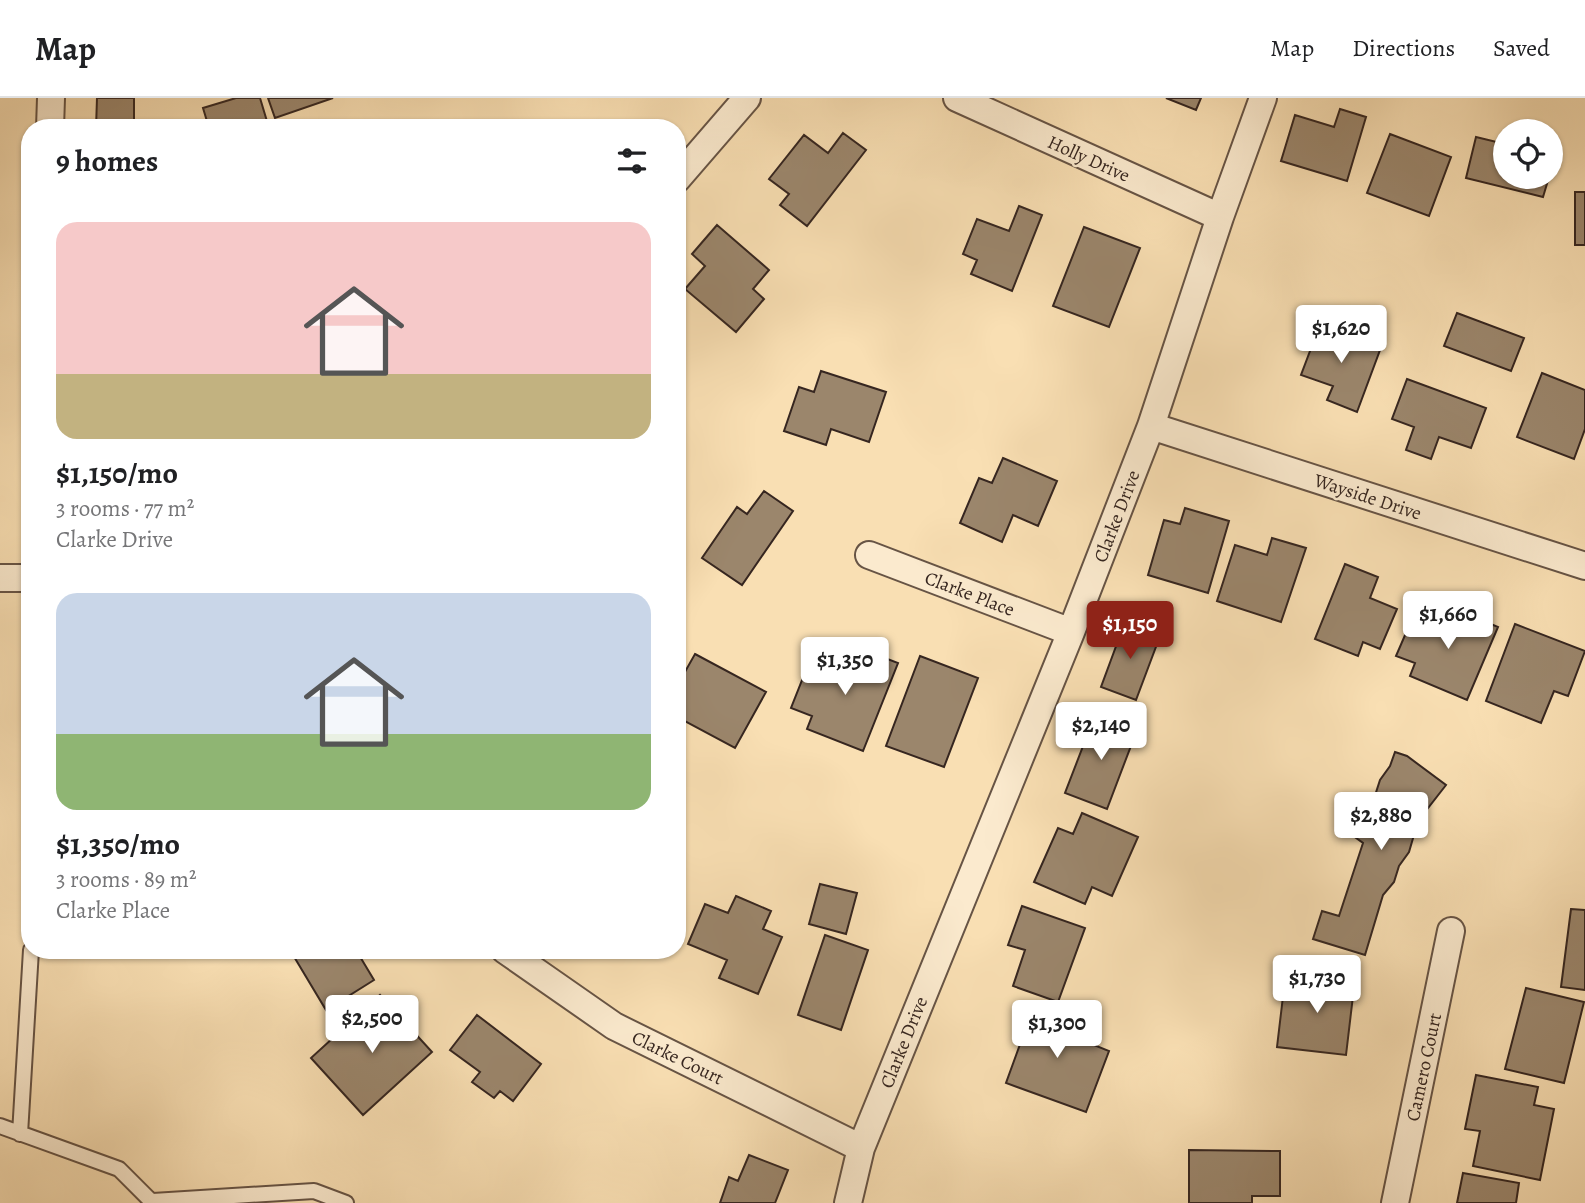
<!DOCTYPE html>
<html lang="en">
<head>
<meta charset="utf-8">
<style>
  :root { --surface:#fff; --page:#f6f6f6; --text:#202124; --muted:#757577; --line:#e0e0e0; --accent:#8f2418 }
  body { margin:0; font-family:Alegreya,serif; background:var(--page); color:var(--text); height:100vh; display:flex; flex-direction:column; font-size:26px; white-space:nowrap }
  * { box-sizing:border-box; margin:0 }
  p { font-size:23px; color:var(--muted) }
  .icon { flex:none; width:38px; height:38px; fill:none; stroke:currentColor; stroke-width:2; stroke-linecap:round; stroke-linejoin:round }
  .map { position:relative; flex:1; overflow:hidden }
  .side { position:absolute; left:21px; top:21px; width:665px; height:840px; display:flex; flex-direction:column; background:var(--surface); border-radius:28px; box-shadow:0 2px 5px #0004 }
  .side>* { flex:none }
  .controls { position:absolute; left:1493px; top:21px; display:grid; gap:14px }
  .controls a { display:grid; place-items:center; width:70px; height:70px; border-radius:50%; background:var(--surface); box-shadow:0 2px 5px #0004; font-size:35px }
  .price { position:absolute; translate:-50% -60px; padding:0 16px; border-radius:7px; background:#fff; color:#222; font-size:23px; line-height:46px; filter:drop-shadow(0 2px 4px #0008) }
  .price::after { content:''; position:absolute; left:50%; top:42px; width:21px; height:16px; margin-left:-10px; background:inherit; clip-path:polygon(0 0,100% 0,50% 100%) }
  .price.on { background:var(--accent); color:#fff }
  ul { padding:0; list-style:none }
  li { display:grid; align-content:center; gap:14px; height:371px; padding:0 35px }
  li span { display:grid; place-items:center; height:217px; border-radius:21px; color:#555 }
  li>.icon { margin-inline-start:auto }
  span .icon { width:126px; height:126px; fill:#fffc; stroke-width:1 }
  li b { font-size:30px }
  h2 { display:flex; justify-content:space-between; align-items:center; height:84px; padding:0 35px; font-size:30px }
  header { display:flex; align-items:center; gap:42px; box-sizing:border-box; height:98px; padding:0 35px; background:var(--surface); border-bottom:2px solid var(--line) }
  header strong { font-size:33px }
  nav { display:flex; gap:38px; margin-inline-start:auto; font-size:24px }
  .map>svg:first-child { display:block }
  .building { fill:#9b866c; stroke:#362620; stroke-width:2 }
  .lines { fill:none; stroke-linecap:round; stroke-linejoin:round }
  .lane-casing { stroke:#675445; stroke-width:18 }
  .street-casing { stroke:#675445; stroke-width:30 }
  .lane { stroke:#fbeace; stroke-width:14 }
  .street { stroke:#fbeace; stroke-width:26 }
  .labels { text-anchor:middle; stroke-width:5; stroke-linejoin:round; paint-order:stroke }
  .street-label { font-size:19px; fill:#362620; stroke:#fbeace }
</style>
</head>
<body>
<header>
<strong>Map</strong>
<nav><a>Map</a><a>Directions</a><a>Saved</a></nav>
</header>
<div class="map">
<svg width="1585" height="1105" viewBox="0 0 1585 1105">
  <rect width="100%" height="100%" fill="#f9dfb3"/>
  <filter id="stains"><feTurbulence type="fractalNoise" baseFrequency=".00286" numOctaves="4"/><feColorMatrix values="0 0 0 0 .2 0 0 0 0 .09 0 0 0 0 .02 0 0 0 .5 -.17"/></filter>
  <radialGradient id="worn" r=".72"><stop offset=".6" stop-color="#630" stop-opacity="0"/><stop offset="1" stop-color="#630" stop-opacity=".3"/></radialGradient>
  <path class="building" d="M97,0H134V30H96Z
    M236,0H260L269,30H209L203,10Z
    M268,0H333L275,20Z
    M1166,0H1201L1196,12Z
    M1340,11L1366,19L1347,83L1281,63L1295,17L1334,29Z
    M843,35L866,52L807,128L780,107L789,96L769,81L804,37L828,55Z
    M1390,36L1451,59L1429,118L1367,95Z
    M1476,39L1505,46V79H1549L1543,99L1466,80Z
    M1575,94H1585V147H1575Z
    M1019,108L1042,117L1012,193L971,176L977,162L963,156L977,121L1009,133Z
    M717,127L769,172L753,191L764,201L736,234L685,191L705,168L692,156Z
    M1084,129L1140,150L1109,229L1053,208Z
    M1457,215L1524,240L1511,273L1444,248Z
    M1321,224L1363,240L1360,245L1380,252L1357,314L1327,302L1333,288L1301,277Z
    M821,273L886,294L869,344L831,331L826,347L784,333L799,289L814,294Z
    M1542,275L1585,292V331L1574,361L1517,339Z
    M1407,281L1486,310L1471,350L1439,339L1431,361L1406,352L1414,329L1392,321Z
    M1003,360L1057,383L1038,428L1013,417L1002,444L960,425L979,380L992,385Z
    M764,393L793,413L742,487L702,460L737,409L747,416Z
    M1185,410L1229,423L1208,495L1148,477L1164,422L1180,426Z
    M1272,440L1306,450L1281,524L1217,503L1235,447L1267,457Z
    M1345,466L1378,479L1370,500L1397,511L1380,551L1363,544L1358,558L1315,541Z
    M1458,512L1498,529L1467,602L1410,578L1415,565L1396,558L1415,514L1450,529Z
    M1125,524L1160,538L1136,602L1101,589Z
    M1515,526L1585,553L1568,598L1554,593L1541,625L1486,603Z
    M859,550L898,565L863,653L807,631L812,618L791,610L812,557L850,571Z
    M695,556L766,594L735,650L677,619V588Z
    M920,558L978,580L944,669L886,648Z
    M1095,617L1137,632L1107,711L1065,695Z
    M1395,654L1407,658L1446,687L1418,723L1409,754L1399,768L1394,784L1383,797L1365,857L1313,841L1322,813L1339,818L1363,745L1352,737L1370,713L1380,682L1390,668Z
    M1082,715L1138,739L1112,798L1092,789L1085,806L1034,784L1058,730L1073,736Z
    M820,786L857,795L846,836L809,826Z
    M736,798L771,813L763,831L782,839L758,896L719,880L727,862L688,846L705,806L728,815Z
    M1022,808L1085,830L1058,904L1013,888L1025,852L1008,847Z
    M1571,811L1585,812V892L1561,889Z
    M825,837L868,852L841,932L798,917Z
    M290,852H356L374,882L326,912Z
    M1303,876L1355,881L1346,957L1277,949L1284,890L1302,892Z
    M1526,890L1584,904L1564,985L1505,971Z
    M380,897L432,954L363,1017L311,960Z
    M1035,905L1086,924L1079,941L1109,953L1086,1014L1006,985Z
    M477,917L541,966L513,1003L500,993L494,1000L472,984L480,974L450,952Z
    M1476,977L1538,989L1534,1007L1554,1011L1540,1082L1473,1068L1480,1033L1465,1031Z
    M1189,1052L1280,1053V1098H1252V1105H1189Z
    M749,1057L788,1072L775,1105H720L729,1079L738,1083Z
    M1463,1075L1519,1085L1516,1105H1457Z"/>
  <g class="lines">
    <g class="lane-casing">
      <path id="lane" d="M0,1028L119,1071L153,1105
        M20,1036L31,852
        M153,1103L314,1093L346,1105"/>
    </g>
    <g class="street-casing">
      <path id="street" d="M957,0L1220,119
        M50,30L51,0
        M677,81L747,0
        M1151,328L1585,468
        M869,457L1071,534
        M0,480H30
        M505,852L614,928L861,1050
        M848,1105L861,1050L1071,534L1151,328L1220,119L1263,0
        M1395,1105L1451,833"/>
    </g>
    <use href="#lane" class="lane"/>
    <use href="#street" class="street"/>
  </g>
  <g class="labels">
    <g class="street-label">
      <text transform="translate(1089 60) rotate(24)" y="7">Holly Drive</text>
      <text transform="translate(1368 398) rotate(18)" y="7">Wayside Drive</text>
      <text transform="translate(1116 418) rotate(-69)" y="7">Clarke Drive</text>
      <text transform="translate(970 495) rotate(21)" y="7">Clarke Place</text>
      <text transform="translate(903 944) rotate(-68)" y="7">Clarke Drive</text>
      <text transform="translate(678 959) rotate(26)" y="7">Clarke Court</text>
      <text transform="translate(1423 969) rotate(-78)" y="7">Camero Court</text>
    </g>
  </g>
  <rect width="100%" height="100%" filter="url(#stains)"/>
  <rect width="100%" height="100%" fill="url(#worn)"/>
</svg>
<div class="controls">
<a><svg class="icon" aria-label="locate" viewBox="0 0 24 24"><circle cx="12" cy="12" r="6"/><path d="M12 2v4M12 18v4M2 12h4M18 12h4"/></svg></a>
</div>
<b class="price" style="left:1341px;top:267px">$1,620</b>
<b class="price" style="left:1448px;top:553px">$1,660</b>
<b class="price on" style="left:1130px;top:563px">$1,150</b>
<b class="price" style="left:845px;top:599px">$1,350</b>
<b class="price" style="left:1101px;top:664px">$2,140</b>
<b class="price" style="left:1381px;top:754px">$2,880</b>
<b class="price" style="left:1317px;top:917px">$1,730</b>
<b class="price" style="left:372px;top:957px">$2,500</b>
<b class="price" style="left:1057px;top:962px">$1,300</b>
<section class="side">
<h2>9 homes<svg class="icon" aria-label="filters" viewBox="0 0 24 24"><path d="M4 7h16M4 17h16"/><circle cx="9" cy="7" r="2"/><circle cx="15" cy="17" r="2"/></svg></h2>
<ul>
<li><span style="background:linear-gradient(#f6c9c9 70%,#c2b280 0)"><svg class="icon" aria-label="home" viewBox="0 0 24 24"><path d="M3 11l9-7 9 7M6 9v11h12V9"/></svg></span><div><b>$1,150/mo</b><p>3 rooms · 77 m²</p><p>Clarke Drive</p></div></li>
<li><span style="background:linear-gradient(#c9d6e8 65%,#8fb573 0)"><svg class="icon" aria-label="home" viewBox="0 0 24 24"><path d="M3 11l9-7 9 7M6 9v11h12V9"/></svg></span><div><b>$1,350/mo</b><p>3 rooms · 89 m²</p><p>Clarke Place</p></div></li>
</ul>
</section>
</div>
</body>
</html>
